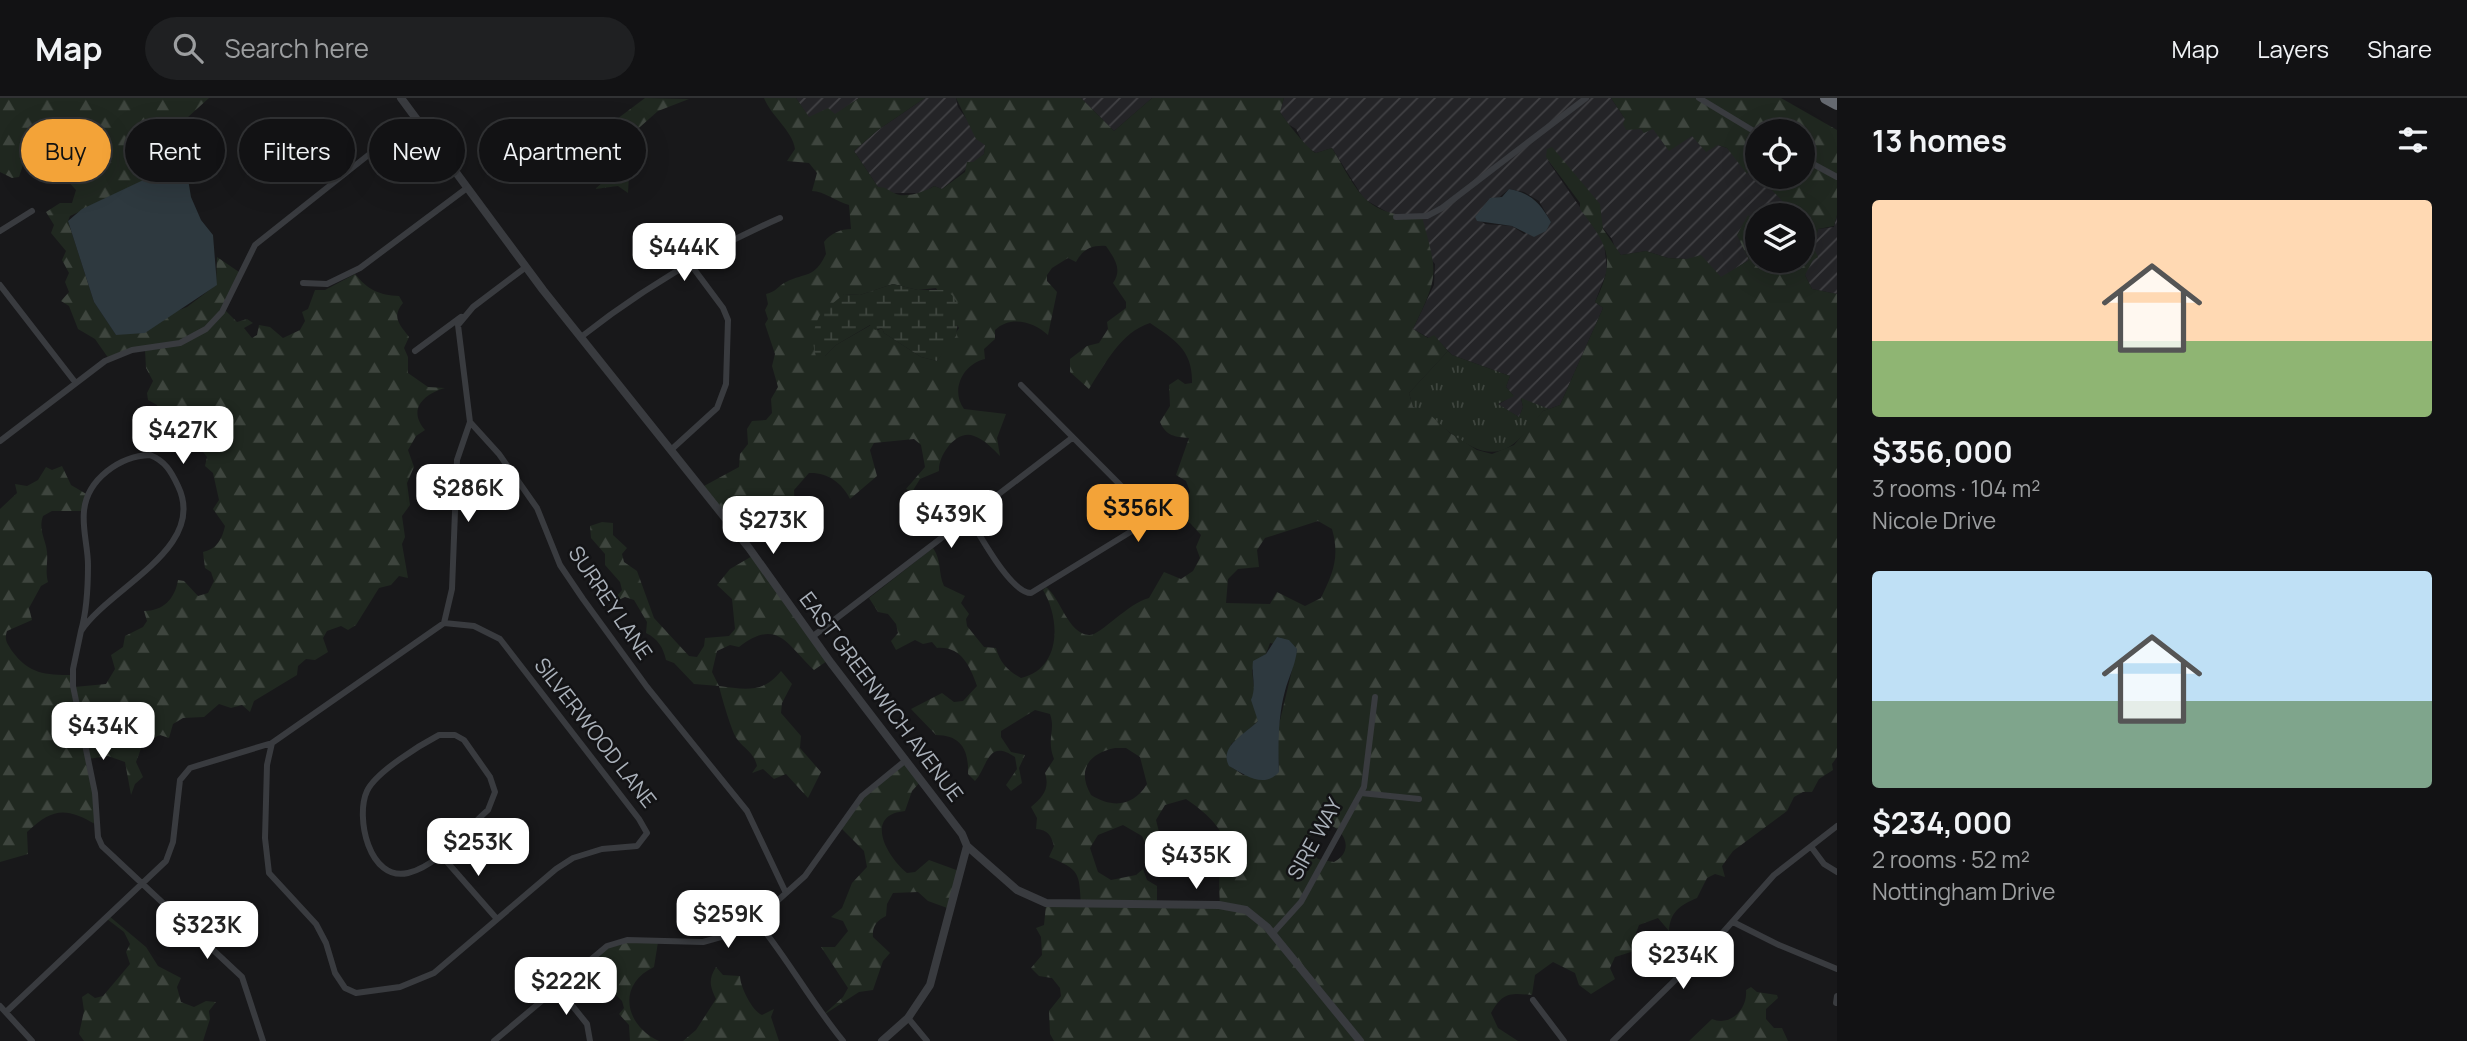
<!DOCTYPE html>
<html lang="en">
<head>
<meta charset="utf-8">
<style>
  :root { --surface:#121214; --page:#1f2022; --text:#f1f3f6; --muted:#9c9ea0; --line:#313234; --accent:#f3a338 }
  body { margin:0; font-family:Manrope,sans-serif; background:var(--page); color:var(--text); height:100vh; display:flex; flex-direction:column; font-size:26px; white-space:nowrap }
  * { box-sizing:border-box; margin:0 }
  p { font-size:23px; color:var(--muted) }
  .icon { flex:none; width:38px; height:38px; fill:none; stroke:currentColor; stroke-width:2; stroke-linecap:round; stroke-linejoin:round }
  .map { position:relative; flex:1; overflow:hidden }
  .panel { display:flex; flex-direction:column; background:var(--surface); width:630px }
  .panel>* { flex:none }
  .banner { position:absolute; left:21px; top:21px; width:665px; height:63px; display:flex; gap:14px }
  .fabs { position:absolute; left:1745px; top:21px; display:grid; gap:14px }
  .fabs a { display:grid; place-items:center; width:70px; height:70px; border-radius:50%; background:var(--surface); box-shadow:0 7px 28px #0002,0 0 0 2px var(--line); font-size:35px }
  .price { position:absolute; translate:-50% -60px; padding:0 16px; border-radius:14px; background:#fff; color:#222; font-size:23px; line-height:46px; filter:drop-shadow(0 2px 4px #0008) }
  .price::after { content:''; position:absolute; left:50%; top:42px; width:21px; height:16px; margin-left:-10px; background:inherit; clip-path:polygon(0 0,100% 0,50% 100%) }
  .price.selected { background:var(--accent); color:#111 }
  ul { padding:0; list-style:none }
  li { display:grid; align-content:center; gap:14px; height:371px; padding:0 35px }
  li span { display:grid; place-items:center; height:217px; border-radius:7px; color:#555 }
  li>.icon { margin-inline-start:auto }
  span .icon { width:126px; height:126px; fill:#fffc; stroke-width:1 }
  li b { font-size:30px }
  h2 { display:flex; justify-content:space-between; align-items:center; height:84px; padding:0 35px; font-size:30px }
  .pill { padding:0 24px; border-radius:32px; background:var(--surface); box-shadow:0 7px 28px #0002,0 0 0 2px var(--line); font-size:24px; line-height:63px }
  .pill.selected { background:var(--accent); color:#111 }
  header { display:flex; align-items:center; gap:42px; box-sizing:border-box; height:98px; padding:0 35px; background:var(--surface); border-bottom:2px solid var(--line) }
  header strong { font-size:33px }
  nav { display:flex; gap:38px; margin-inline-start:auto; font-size:24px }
  .search { width:490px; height:63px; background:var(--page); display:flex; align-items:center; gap:18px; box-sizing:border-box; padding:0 24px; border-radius:38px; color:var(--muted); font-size:26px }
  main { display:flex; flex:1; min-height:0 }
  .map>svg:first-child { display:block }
  .industrial { fill:url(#industrial-furrows); fill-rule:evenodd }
  .grass { fill:url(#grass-tufts) }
  .forest { fill:url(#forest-firs); fill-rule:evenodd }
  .wetland { fill:url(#wetland-marsh) }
  .water { fill:#2e393f }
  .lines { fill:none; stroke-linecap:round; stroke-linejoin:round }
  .minor { stroke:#393b3f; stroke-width:6 }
  .tertiary { stroke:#393b3f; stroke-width:8 }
  .motorway { stroke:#656970; stroke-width:12 }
  .labels { text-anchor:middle; stroke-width:5; stroke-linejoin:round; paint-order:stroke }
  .street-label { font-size:21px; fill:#aab1ba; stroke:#131315 }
</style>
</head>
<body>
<header>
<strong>Map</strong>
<div class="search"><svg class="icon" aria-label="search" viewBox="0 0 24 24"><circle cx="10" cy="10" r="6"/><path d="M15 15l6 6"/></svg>Search here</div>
<nav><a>Map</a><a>Layers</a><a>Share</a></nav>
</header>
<main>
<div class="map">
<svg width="1837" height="943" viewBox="0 0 1837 943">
  <defs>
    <pattern id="industrial-furrows" width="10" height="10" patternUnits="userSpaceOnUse" patternTransform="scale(1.75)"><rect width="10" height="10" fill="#242427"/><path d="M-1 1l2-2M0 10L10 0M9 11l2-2" fill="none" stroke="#414144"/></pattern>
    <pattern id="grass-tufts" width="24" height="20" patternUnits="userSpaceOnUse" patternTransform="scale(1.75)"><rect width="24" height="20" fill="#202820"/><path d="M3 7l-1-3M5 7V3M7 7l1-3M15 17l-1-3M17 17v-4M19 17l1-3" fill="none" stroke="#3e453e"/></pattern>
    <pattern id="forest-firs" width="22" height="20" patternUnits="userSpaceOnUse" patternTransform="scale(1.75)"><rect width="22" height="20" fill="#202820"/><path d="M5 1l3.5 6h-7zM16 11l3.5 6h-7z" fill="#3e453e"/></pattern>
    <pattern id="wetland-marsh" width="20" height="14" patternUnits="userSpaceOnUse" patternTransform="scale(1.75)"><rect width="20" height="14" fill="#202820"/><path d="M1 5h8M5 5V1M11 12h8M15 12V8" fill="none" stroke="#3e453e"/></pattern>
  </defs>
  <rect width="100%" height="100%" fill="#18181a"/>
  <path class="industrial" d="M796,0H859L835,17L809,20Z
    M925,0H956L958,9L985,47L984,56L942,91L934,88L922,95H893L878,89L854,53L878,32Z
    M1081,0H1152L1114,33Z
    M1284,0H1611L1631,30L1653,31L1683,42L1692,38L1718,47L1727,50L1750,74L1757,57V79H1764L1766,86L1788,107L1792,117H1757V126L1748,118L1749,162L1721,180L1687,161L1668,160L1646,153L1621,157L1615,150L1612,141L1546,60L1604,144L1607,173L1595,204L1603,210L1560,307L1549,311L1521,301L1523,309L1519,319L1498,307L1513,297L1506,289L1510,278L1452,257L1434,238L1429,240L1413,231L1434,187L1435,166L1394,118L1364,101L1332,50L1316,55L1304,47L1296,31L1288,26L1280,14ZM1509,91L1524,94L1539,103L1551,124L1524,136L1512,128L1485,126L1476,119Z
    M1837,117V196L1812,191L1805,177L1818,131L1834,129Z"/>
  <path class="grass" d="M1448,253L1452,257L1510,278L1506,289L1514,298L1498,306L1519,319L1523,309L1521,300L1549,311L1543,313C1511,355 1495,369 1449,334C1436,324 1429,313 1413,309L1409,295Z"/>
  <path class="forest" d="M0,0H209L188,19L178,37L181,48L193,55L189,64L192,73L188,81L179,68L70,118L68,123L94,204L116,237L187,209L216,187L217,159L239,174L225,212L237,224L247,221L253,225L244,230L252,240L257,237L259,227L270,229L283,240L300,232L305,223L302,214L308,211L315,192H325L355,176C368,192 379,197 399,198L403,205C391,219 400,227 409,239L404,250L408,259V275L428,289L445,290C424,296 407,311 425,332L416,338L408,352L414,369L407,385L410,407L402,418L405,439L402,446L408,480L399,478L391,487L379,490L356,527L348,532L341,528L327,533L323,540L328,554L315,562L306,561L298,568L297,577L254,603L250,614L242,607L231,610L219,606L204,619L183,620L173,626L169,640L160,637L143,645L136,664L143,679L135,686L131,697L125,664L108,658L88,661L95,696V726C66,709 52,710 27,734L28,756L0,764V411L17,395L15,386L27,388L38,382L46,369L52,372L62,368L71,387L88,397L84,413H52L43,418C38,432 46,442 47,454C48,465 45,473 48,484L41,488L29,510L32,522L7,533C4,542 7,545 12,553C29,576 45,577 72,577L74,589L106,586L115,571L111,557L123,549L125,538L143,529L147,523L144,513C163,513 175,501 178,482L184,483L198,498L208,495L214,483L211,474L205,470L203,454C217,451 222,441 225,428L213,411L219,402L213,375L205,368L207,359C200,349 190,336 177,337L173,324L161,320L157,307L148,302L147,295L153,283L146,270L145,252H133L109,261L95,241L78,231L69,208L61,203L69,194L65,184L69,175L62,162L66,153L51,135L54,127L46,114L60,105H72L76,92L55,69L35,58L25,61L19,79L12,80L0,74Z
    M645,0L689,1L658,13L623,44L620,54L629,76L628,95L618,88L595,91L611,77L613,62L606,52L588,48L596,31L605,30Z
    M764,0H796L809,19L828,10L835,16L859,0H925L878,32L854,53L878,89C887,89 887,92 894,95C904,101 925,94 934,88L942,91L965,74L967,64H973L984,56L985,47L976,41L956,0H1081L1114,33L1152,0H1284L1280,14C1286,23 1308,52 1316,55L1332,50C1359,95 1364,117 1422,119C1438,177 1439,177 1413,231L1428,240L1434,237L1448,253L1409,295L1413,309L1425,312L1450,335L1477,352L1492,356L1514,347L1543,313L1560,307L1603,210L1595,204C1617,160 1607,147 1580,111V105L1546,59L1547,51L1552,49L1600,106L1603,131L1621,157L1646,153L1668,160L1687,161L1701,157L1721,179L1749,162L1737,137L1748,117L1757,126V163H1802V117H1792C1786,102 1768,93 1764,79H1802V33H1757L1756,65L1747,76L1727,50L1718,47L1706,54L1692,38L1669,53L1653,31L1644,35L1641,31L1626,32L1623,26L1625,21L1611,0H1781L1837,32V117L1834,128L1818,131L1814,151L1818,159L1813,162L1805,177L1812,191L1837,196V659L1832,666L1833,672L1819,681L1812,694H1803L1794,699L1787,713L1733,753L1722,768L1725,779L1715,776L1707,780L1697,800C1680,807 1670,814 1669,833L1658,820L1639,827L1636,835L1644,850L1615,859L1610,870L1615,881L1591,896L1579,887L1575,875L1553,864L1535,877L1532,897C1510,895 1503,894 1491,915L1498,930L1518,943H1054L1050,936L1049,913L1061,898L1060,890L1052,880L1039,878L1031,870L1042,857L1041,839L1036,830L1044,827L1046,807H1081C1079,774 1080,772 1049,759L1054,748C1051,737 1048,732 1036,731L1037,720L1031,709C1043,699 1050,691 1045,675L1054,661C1046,640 1056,633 1050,616L1035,612L1001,633V639L1011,654L1025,657L1019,670L1022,685L1011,693L1006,687L1017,671L1015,659C987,640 988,669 975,683L968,676C969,652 961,637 936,637L911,611L942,595L954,604L963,603L977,588C970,568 961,548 937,550L932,544L923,546L915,542L896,552L891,543L898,535L896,526L888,516L878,514L869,500L933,450C942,463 938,475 944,488L965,498L961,505L969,516L966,521L967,528L984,549L996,550C1000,565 1008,573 1021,580C1061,571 1061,522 1043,492L1046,489C1060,499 1068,536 1089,537C1100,538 1128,505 1149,500L1164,474L1181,481L1193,473L1200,460L1196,449L1201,437L1190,425L1177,422L1170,417L1159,423L1152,418L1165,410L1171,413L1180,409L1190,394L1186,383L1176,377L1189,340C1175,339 1166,338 1160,324L1170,308L1169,287L1178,281L1185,286L1192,285C1193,252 1175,242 1150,225C1121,234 1105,266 1089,291L1070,274V261L1087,248L1099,245L1108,231L1107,224L1126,210V204L1113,185C1123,171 1114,160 1106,148C1092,147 1083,151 1076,164L1068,160L1052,170L1047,177V183L1057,194L1048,237C1034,224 1011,217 995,232V241L984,251L985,261C963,266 950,292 964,311L1006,316L997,340L1000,358C993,351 984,341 974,338C956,331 938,358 939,373L920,381L912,394L906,391L925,369L921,347L914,341L874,345L870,352L877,378L850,401C842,384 826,374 809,375L794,392L795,410L801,416L792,430L782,417L769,415L743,442L704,388L739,369L740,356L748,346L747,331L752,323L766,322L772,315L771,301L778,289L772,268L775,256L765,226L768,221L765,212L768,206L766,196C776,194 778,188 786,184C806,174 814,181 826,156L824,144C831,135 841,131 851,131L849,107C837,104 824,93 812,93L817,75L809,65L787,63L795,51C792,32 771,18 764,0ZM893,186L918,192L936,190L959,230L937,263L921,259L884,235L882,230L878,232L871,227L836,247L825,258H816L815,247L844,196L860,197ZM1318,423L1332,431C1340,459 1333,475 1321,500L1305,508L1277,494L1270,506L1226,505L1228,481L1238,471L1259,469L1257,452L1265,440ZM1270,545L1297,551L1277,635L1279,674L1243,677L1230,668L1231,646L1244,638L1258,623L1252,572L1266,556ZM1115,650H1126L1140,659L1147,686C1133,709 1112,710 1091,697C1076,671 1090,655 1115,650ZM1186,701C1205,714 1223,729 1228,752C1217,767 1219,788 1220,806H1157V788L1147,782L1143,771L1136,777L1111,782L1098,774L1090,750L1098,737L1123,727L1142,738L1147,749L1160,738L1156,722L1165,707ZM1328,726C1346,733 1354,753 1334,764L1318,761L1306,749L1313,731Z
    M602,424L613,425V437L627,450L622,456L624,464L637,473L654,520L689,558L697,559L704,548L705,540L729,538L735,531L732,501L717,487L730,471L754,457L827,563L814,572C787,547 778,519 739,549L730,547L717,553L712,574L719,588C744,591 763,596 781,573L792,586L782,605L781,615L801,638L800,650L821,674L808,700L786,676L774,681L763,671L752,675L757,668C754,654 744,651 737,641C732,635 721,597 719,588L694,586L674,565L666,562C663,549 658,541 646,535L647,524L634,502L625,499L610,506L622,492L620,484L605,467V456L591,440L590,428Z
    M904,664L921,683L912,693L905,713C863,717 887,759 907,775L915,774L929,762L959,773L950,811L928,803L918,794L893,795L887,806L886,818C876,823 872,829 873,839L890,855L883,863L873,892L859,894L822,918L843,899L848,890L821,849H835L848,833L843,823L831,819L842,810L852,785L867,769L864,753L841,730L861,700Z
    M109,818L146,849L158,868L181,880L177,889L181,904L194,909L206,903L216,904L209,913L210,921L203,943H84L79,936L84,913L82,899L88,895L95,900L103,898L130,866L126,854L130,846L124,834L107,821Z
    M658,844L654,869C617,886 624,927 659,943H630L629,927L619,916L624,910L622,903L603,884L590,888L579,871L615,845Z
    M716,869L723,877L740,878C740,888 752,913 762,917L774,911L771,919L779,943H683L696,932L716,901C710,888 708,882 716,869Z
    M1751,889L1757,894L1777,897L1778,900L1766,911V921L1774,930H1782L1788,943H1689L1712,921C1730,929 1748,911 1746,892Z"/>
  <path class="wetland" d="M893,186L918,192H944L952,197L960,209L956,238L937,263L921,259L884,235L882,230L875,232L870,227L836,247L825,258H816C810,240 814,223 826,208L832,206L844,196L860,197Z"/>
  <path class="water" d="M175,67L179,68L188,81L191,99L201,122L213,137L217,187L145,235L116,237L94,204L68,123L82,111Z
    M1509,91C1531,95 1540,105 1551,124L1546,133L1534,139L1512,128L1477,123L1475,119L1490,100L1502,99Z
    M1277,539L1289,542L1297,551C1296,566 1289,578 1285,593C1278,619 1278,647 1279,674C1264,691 1245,677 1229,668C1218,648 1247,635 1258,623L1251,602C1257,588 1251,577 1253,563L1266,556Z"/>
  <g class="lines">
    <path class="minor" d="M1699,0L1757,35
      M1802,60L1837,79
      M1396,119L1427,118L1442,110L1586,0
      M0,133L32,113
      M526,169L473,209L458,227L470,324L499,356L537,410L560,467L583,501L647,589L747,713L785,793
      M303,185L327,186L360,170L467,90
      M0,187L75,284
      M581,239C642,191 709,151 780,120
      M415,253L461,219
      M0,343L105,263L132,252L180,245L206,231L222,214L255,147L415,20
      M672,351L717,310L726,286L728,222L723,210L691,167
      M150,357C165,363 171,373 178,388C208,450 110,489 81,533C87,512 88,490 88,467C88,449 82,431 84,413C87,381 120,358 150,357Z
      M970,421C981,439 1011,495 1031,495L1153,420L1021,287
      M444,525L452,491L457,362L470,324
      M81,533L73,571V588L95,695L98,739L102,748L242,879L263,943
      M812,539L1072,340
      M439,637H455L464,642L490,679L495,694L488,712C465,732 438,768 408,775C369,784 355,719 367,693C376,674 420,647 439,637Z
      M1361,695L1419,701
      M1812,750L1824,766L1837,774
      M440,756L497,821
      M756,822C788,861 811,904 843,943
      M1733,824L1779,847L1837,871
      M1273,835L1301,804L1364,689L1375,599
      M558,890L587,926L590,943
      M1533,902L1564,943
      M1836,905L1837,898
      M0,908L32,943
      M6,914L166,763L173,744L180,682L190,670L272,645L444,525L474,528L500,541L639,721L647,735L637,748L602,751L573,760L556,771L434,875L400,889L356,895L345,890L335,875L326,845L316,826L269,775L265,740L267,667L272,645
      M908,920L927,943
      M494,943L607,848L627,842L703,844L728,837L756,822L805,778L862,698L906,662
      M1613,943L1717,841L1774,777L1837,728"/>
    <path class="tertiary" d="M401,0L543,192L749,450L831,565L962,736L967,748L930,887L908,920L882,943
      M967,748L1017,792L1046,805L1219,807L1246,812L1267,829L1360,943"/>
    <path class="motorway" d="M1826,0L1837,6"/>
  </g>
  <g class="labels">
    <g class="street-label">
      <text transform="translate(610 505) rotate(56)" y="7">SURREY LANE</text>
      <text transform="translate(881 599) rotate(53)" y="7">EAST GREENWICH AVENUE</text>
      <text transform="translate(595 635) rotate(52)" y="7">SILVERWOOD LANE</text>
      <text transform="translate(1315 741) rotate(-61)" y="7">SIRE WAY</text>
    </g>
  </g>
</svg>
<div class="fabs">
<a><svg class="icon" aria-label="locate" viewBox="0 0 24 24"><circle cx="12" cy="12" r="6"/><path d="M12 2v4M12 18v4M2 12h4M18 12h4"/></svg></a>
<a><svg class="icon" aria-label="layers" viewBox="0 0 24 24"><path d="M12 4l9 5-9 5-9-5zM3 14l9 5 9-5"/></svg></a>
</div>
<b class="price" style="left:684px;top:185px">$444K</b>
<b class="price" style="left:183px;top:368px">$427K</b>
<b class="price" style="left:468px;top:426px">$286K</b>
<b class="price selected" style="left:1138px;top:446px">$356K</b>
<b class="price" style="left:951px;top:452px">$439K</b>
<b class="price" style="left:773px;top:458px">$273K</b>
<b class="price" style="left:103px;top:664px">$434K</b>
<b class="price" style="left:478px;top:780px">$253K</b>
<b class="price" style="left:1196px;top:793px">$435K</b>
<b class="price" style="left:728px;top:852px">$259K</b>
<b class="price" style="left:207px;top:863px">$323K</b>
<b class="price" style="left:1683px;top:893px">$234K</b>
<b class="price" style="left:566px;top:919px">$222K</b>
<div class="banner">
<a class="pill selected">Buy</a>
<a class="pill">Rent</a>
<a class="pill">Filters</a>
<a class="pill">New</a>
<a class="pill">Apartment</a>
</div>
</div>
<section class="panel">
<h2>13 homes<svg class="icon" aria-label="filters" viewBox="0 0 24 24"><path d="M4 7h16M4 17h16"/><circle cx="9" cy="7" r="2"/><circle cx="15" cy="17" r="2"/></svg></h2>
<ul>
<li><span style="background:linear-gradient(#ffd9b3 65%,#8fb573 0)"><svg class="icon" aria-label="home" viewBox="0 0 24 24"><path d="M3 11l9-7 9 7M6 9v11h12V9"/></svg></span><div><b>$356,000</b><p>3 rooms · 104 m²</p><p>Nicole Drive</p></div></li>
<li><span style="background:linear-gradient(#bfe0f5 60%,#7fa58c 0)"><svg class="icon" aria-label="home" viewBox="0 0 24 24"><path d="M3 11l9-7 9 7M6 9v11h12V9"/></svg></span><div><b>$234,000</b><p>2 rooms · 52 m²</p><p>Nottingham Drive</p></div></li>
</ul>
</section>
</main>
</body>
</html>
